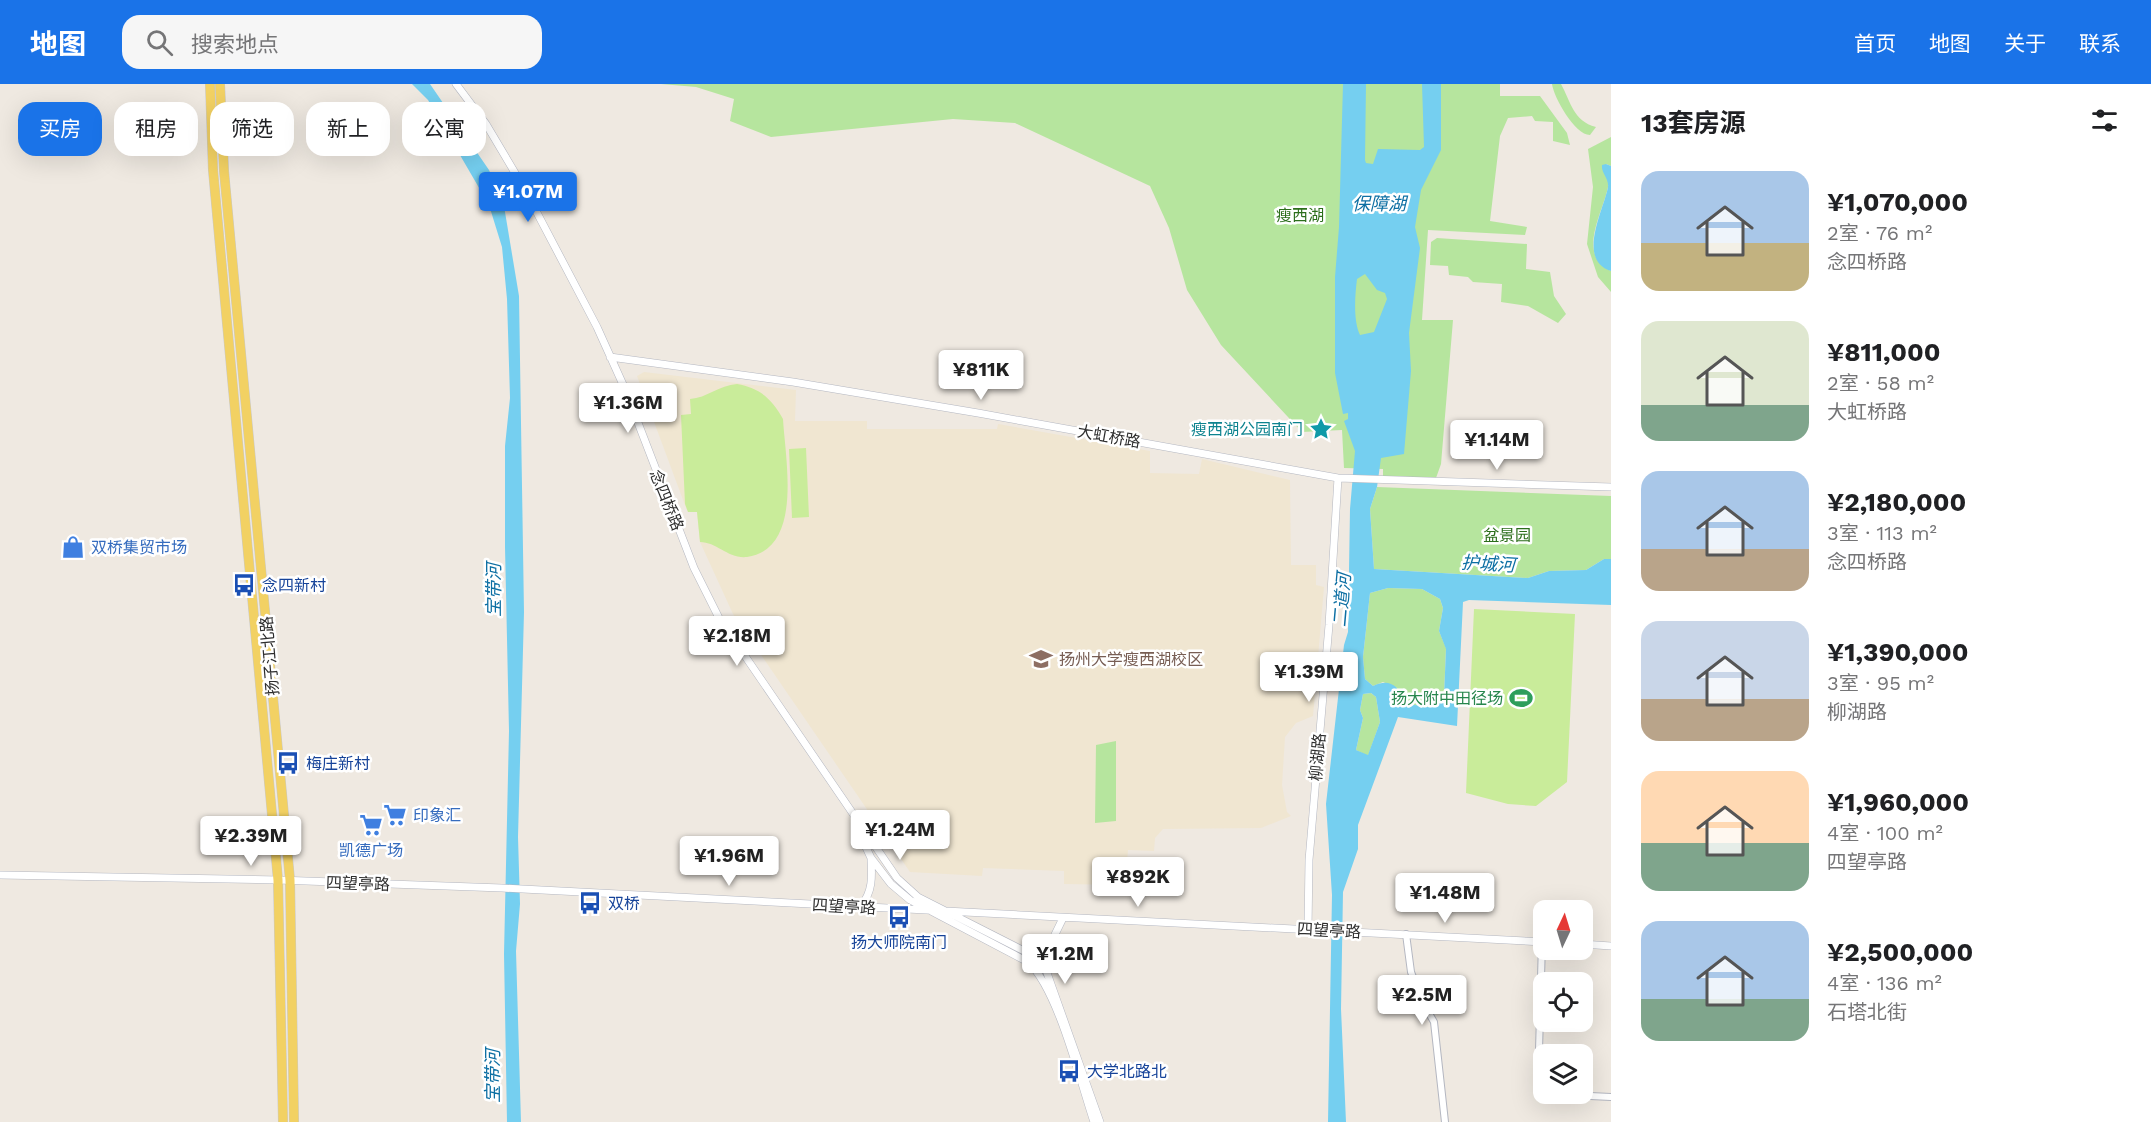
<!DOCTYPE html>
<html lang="zh">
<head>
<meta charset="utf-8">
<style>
  :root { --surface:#fff; --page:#f6f6f6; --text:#202124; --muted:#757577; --accent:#1a73e8 }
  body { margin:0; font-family:"Work Sans","Noto Sans SC",sans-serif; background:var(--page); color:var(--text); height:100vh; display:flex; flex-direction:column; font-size:22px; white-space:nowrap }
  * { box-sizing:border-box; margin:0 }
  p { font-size:20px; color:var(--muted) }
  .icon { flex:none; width:33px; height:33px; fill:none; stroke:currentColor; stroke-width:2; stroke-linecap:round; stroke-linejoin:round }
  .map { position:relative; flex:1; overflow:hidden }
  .panel { display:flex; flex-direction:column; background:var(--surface); width:540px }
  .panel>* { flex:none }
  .top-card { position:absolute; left:18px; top:18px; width:570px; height:54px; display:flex; gap:12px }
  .needle { width:39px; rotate:4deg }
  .controls { position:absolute; left:1533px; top:816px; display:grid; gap:12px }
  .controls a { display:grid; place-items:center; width:60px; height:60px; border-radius:12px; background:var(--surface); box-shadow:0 6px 24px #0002; font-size:30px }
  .price { position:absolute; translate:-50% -51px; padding:0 14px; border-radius:6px; background:#fff; color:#222; font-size:20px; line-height:39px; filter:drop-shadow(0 2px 3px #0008) }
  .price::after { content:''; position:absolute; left:50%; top:36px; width:18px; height:14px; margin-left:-9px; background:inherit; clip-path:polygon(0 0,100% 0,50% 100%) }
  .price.active { background:var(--accent); color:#fff }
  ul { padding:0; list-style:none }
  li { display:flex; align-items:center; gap:18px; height:150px; padding:0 30px }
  li span { display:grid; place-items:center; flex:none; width:168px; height:120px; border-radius:18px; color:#555 }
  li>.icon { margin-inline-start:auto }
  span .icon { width:72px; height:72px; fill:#fffc; stroke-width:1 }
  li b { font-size:26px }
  h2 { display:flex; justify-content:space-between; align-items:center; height:72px; padding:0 30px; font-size:26px }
  .pill { padding:0 21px; border-radius:18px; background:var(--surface); box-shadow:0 6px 24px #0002; font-size:21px; line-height:54px }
  .pill.active { background:var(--accent); color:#fff }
  header { display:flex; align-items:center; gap:36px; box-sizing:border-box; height:84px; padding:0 30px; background:var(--accent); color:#fff }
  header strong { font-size:28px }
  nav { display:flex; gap:33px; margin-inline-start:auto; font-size:21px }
  .search { width:420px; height:54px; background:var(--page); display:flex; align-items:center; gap:15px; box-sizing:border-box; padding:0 21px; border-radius:18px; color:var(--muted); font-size:22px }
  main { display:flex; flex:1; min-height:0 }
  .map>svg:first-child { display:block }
  .education { fill:#f0e6d1 }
  .green { fill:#b6e59e }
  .pitch { fill:#c9ec9a }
  .water { fill:#75cff0; fill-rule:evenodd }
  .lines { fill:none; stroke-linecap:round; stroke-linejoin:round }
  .minor-casing { stroke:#b4b7c1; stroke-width:8 }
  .tertiary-casing { stroke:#b4b7c1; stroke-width:8 }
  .primary-casing { stroke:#c9c9c9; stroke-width:10 }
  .minor { stroke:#fff; stroke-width:6 }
  .tertiary { stroke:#fff; stroke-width:7 }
  .primary { stroke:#f2d163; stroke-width:9 }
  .labels { text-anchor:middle; stroke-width:5; stroke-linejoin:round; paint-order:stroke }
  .park-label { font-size:16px; fill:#2c6e1b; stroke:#fff }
  .culture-label { font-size:16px; fill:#0d838f; stroke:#fff; text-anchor:end }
  .street-label { font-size:16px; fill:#2e2e2e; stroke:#fff }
  .shop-label { font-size:16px; fill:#366cbe; stroke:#fff; text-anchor:start }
  .transit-label { font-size:16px; fill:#164399; stroke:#fff; text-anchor:start }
  .education-label { font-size:16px; fill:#785e54; stroke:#fff; text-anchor:start }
  .leisure-label { font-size:16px; fill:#27864d; stroke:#fff; text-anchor:end }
  .water-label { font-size:18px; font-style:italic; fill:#0d6fa3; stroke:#fff }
</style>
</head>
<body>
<header>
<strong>地图</strong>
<div class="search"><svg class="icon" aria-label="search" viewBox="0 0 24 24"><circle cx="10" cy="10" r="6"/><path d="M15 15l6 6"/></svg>搜索地点</div>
<nav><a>首页</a><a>地图</a><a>关于</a><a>联系</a></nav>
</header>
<main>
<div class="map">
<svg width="1611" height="1038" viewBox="0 0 1611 1038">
  <rect width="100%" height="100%" fill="#efe9e1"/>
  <path class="education" d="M644,288L796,306L795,337H867V345H997L998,340L1150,367V389L1199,390L1202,375L1290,396L1291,481H1316V501L1324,503L1313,632L1296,639L1285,653L1282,701L1287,728L1291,732L1261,744L1163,745L1155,754L1154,767L1128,766L1125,801L1064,800V787L983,784L982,792L910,788L733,530L700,458L697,428H688L686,424L637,292Z"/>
  <path class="green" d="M661,0H1500V12H1540L1567,49L1570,61L1553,57V38L1535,37L1532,32L1508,34L1500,52L1490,137L1527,143L1525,151L1428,146L1422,236H1453L1441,380L1436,394L1383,392V385L1344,384L1342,346L1302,348L1221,261L1187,206L1169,144L1150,102L1015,39L953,35L771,53L730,37L734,15L696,3Z
    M1552,0H1561C1571,18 1573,37 1596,43L1590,51C1575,51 1554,14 1552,0Z
    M1611,53V82L1606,80C1607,87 1609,95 1608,103C1603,129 1576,171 1611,187V208L1598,193L1587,160L1593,103L1588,65Z
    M1437,154L1527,160L1526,185L1550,188L1554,212L1566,230L1558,239L1528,222L1501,218L1502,200L1473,198L1468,193L1449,191L1448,182L1430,181L1431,158Z
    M1377,403L1611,412V475H1604L1586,486L1549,487L1528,494L1374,485L1370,425Z
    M1388,504L1422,505L1440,515L1443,524L1439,547L1446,564L1444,612L1436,620L1428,623L1402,619L1398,616L1397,604L1383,598L1373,602L1365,595L1363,573L1370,509Z
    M1371,609L1376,613L1380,638L1368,672L1356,666L1363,634L1360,626L1363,610Z
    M1116,657V737L1095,739L1096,661Z"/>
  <path class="pitch" d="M737,300C760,304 772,315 783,335C785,374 804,465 747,473C728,475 717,458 700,458L697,428H688L685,420L681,331L691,330L690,315C707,314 719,301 737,300Z
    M806,364L809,433L792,434L789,365Z
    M1474,525L1575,530L1567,698L1536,722L1508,720L1466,709Z"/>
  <path class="water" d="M412,0H430L489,86L503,116L519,212L524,528L518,753L520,820L516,867L521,1038H507L504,870L509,647L505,463V362L510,314L507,215L502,163L489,121L428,16Z
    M1343,0H1366L1365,76L1366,79L1373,80L1378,65L1420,66L1424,63L1422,0H1441V66L1421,106L1415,143L1420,164L1409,249L1411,287L1404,370L1381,374L1377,403L1370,425L1374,485L1528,494L1549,487L1586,486L1604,475H1611V521L1469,516L1463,518L1457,642L1398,633L1358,741V765L1343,808L1341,925L1346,1038H1328L1332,811L1326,720L1344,561L1348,548L1350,425L1355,367L1344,337L1348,335V329L1343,330L1335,289V193L1339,143ZM1365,190L1377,206L1385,209L1387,215L1374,248L1360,251C1353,236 1355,211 1357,195ZM1388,504L1422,505L1440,515L1443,524L1439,547L1446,565L1444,612L1436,620L1428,623L1402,619L1398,616L1397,604C1389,597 1383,598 1373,602L1365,595L1363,573L1370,509ZM1371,609L1376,613L1380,638L1368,671L1356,666L1363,634L1360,626L1363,610Z
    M1606,80L1611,82V187C1576,176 1604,125 1608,103C1609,94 1601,89 1602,81Z"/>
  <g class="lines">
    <g class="minor-casing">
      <path id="minor" d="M1406,850L1411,888L1423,919L1434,938L1445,1038
        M1542,858L1538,1003L1544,1006
        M1549,1010L1611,1013"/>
    </g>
    <g class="tertiary-casing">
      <path id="tertiary" d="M456,0L486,40L524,104L597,243L625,305L694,484L719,534L897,794L918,813L1034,872L1046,886L1100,1038
        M610,273L793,298L978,329L1338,394L1611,403
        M857,744L871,774L891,800L910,816L1028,878C1058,905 1080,997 1094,1038
        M0,791L278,796L502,804L1544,858
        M861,822C873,807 872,793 871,774
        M1308,845L1309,776L1329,541L1338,394
        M1582,860L1611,862
        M1046,886L1045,871L1063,834"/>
    </g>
    <g class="primary-casing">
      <path id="primary" d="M210,0L213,86L278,796L283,1038
        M220,0L224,87L290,796L294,1038"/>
    </g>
    <use href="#minor" class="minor"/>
    <use href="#tertiary" class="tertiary"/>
    <use href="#primary" class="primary"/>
  </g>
  <defs>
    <g id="sight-bare" transform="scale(1.8)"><path d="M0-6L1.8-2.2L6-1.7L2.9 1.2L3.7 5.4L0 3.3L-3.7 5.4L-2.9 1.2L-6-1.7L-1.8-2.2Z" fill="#0f9aa8" stroke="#fff" stroke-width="2.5" paint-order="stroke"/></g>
    <g id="shop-bare" transform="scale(1.8)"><path d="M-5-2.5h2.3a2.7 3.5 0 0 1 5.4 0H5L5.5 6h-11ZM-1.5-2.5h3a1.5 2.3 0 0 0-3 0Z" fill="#3f7fe0" stroke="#fff" stroke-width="2.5" paint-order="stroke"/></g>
    <g id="bus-bare" transform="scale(1.8)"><path d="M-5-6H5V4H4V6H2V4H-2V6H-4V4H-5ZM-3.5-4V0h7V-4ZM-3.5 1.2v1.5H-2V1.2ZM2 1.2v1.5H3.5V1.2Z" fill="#1a4fb4" stroke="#fff" stroke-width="2.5" paint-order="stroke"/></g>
    <g id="university-bare" transform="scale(1.8)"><path d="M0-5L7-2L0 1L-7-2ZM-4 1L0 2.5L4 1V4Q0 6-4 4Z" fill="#8d6e63" stroke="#fff" stroke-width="2.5" paint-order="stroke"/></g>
    <g id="stadium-bare" transform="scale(1.8)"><path d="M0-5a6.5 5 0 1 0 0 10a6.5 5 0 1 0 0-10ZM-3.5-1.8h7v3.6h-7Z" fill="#2e9e5b" stroke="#fff" stroke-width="2.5" paint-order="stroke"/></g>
    <g id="supermarket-bare" transform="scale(1.8)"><path d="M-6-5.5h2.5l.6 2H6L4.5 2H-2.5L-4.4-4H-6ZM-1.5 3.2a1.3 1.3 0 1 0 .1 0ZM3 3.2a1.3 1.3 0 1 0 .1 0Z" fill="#3f7fe0" stroke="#fff" stroke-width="2.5" paint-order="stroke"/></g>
  </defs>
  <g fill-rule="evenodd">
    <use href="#sight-bare" x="1321" y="345"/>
    <use href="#shop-bare" x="73" y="463"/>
    <use href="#bus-bare" x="244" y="501"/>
    <use href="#university-bare" x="1041" y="575"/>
    <use href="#stadium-bare" x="1521" y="614"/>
    <use href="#bus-bare" x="288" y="679"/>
    <use href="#supermarket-bare" x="395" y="731"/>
    <use href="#supermarket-bare" x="371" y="741"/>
    <use href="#bus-bare" x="590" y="819"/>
    <use href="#bus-bare" x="899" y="833"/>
    <use href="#bus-bare" x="1069" y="987"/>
  </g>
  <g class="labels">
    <g class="park-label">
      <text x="1300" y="137">瘦西湖</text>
      <text x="1507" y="457">盆景园</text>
    </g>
    <g class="culture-label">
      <text x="1303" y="351">瘦西湖公园南门</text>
    </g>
    <g class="street-label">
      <text transform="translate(1109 352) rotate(10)" y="6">大虹桥路</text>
      <text transform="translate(667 416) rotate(68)" y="6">念四桥路</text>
      <text transform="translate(269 572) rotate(-95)" y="6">扬子江北路</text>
      <text transform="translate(1317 673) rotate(-85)" y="6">柳湖路</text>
      <text transform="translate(358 799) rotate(2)" y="6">四望亭路</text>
      <text transform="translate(844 822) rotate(3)" y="6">四望亭路</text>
      <text transform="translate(1329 846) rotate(3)" y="6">四望亭路</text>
    </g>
    <g class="shop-label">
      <text x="91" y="469">双桥集贸市场</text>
      <text x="413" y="737">印象汇</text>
      <text x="371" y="772" text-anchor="middle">凯德广场</text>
    </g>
    <g class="transit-label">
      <text x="262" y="507">念四新村</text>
      <text x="306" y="685">梅庄新村</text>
      <text x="608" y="825">双桥</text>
      <text x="899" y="864" text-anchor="middle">扬大师院南门</text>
      <text x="1087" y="993">大学北路北</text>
    </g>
    <g class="education-label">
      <text x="1059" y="581">扬州大学瘦西湖校区</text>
    </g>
    <g class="leisure-label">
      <text x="1503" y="620">扬大附中田径场</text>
    </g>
    <g class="water-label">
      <text x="1379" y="126">保障湖</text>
      <text transform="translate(1488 480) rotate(3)" y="6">护城河</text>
      <text transform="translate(494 506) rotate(-90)" y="6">宝带河</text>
      <text transform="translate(1342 516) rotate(-85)" y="6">二道河</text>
      <text transform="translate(493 992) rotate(-90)" y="6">宝带河</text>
    </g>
  </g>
</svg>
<div class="controls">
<a><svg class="needle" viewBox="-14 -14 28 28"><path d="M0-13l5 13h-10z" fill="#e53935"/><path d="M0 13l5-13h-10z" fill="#757577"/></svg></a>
<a><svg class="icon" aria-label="locate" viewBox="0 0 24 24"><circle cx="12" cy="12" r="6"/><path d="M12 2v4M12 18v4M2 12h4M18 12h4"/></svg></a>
<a><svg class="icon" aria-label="layers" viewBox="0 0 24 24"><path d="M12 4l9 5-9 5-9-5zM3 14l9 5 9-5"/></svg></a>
</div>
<b class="price active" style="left:528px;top:139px">¥1.07M</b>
<b class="price" style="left:981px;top:317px">¥811K</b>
<b class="price" style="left:628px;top:350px">¥1.36M</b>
<b class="price" style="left:1497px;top:387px">¥1.14M</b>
<b class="price" style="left:737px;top:583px">¥2.18M</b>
<b class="price" style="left:1309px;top:619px">¥1.39M</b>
<b class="price" style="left:900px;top:777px">¥1.24M</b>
<b class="price" style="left:251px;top:783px">¥2.39M</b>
<b class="price" style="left:729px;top:803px">¥1.96M</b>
<b class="price" style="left:1138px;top:824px">¥892K</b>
<b class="price" style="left:1445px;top:840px">¥1.48M</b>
<b class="price" style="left:1065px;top:901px">¥1.2M</b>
<b class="price" style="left:1422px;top:942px">¥2.5M</b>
<div class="top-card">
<a class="pill active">买房</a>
<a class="pill">租房</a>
<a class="pill">筛选</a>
<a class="pill">新上</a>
<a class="pill">公寓</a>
</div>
</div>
<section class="panel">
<h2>13套房源<svg class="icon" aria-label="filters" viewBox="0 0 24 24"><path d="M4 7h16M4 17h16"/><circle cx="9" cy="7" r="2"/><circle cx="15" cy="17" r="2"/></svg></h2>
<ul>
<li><span style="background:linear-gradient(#a9c7e8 60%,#c2b280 0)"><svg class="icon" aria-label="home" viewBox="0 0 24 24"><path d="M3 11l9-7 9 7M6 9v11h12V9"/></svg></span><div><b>¥1,070,000</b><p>2室 · 76 m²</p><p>念四桥路</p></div></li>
<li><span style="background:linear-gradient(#dfe7d0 70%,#7fa58c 0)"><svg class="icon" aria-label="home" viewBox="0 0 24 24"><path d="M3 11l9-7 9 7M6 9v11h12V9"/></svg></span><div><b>¥811,000</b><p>2室 · 58 m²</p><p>大虹桥路</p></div></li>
<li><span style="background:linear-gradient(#a9c7e8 65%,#b9a48a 0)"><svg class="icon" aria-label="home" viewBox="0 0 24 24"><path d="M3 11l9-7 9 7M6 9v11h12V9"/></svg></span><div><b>¥2,180,000</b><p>3室 · 113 m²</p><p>念四桥路</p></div></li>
<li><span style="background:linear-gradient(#c9d6e8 65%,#b9a48a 0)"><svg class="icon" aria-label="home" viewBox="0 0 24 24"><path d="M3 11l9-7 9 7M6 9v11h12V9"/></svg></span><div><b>¥1,390,000</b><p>3室 · 95 m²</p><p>柳湖路</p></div></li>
<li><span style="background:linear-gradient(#ffd9b3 60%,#7fa58c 0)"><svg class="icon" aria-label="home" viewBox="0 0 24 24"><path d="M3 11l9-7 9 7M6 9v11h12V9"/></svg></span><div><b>¥1,960,000</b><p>4室 · 100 m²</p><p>四望亭路</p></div></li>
<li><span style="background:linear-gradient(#a9c7e8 65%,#7fa58c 0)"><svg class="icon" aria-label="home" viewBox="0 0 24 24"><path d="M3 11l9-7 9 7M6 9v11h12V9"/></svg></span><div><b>¥2,500,000</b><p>4室 · 136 m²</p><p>石塔北街</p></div></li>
</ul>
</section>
</main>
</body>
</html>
